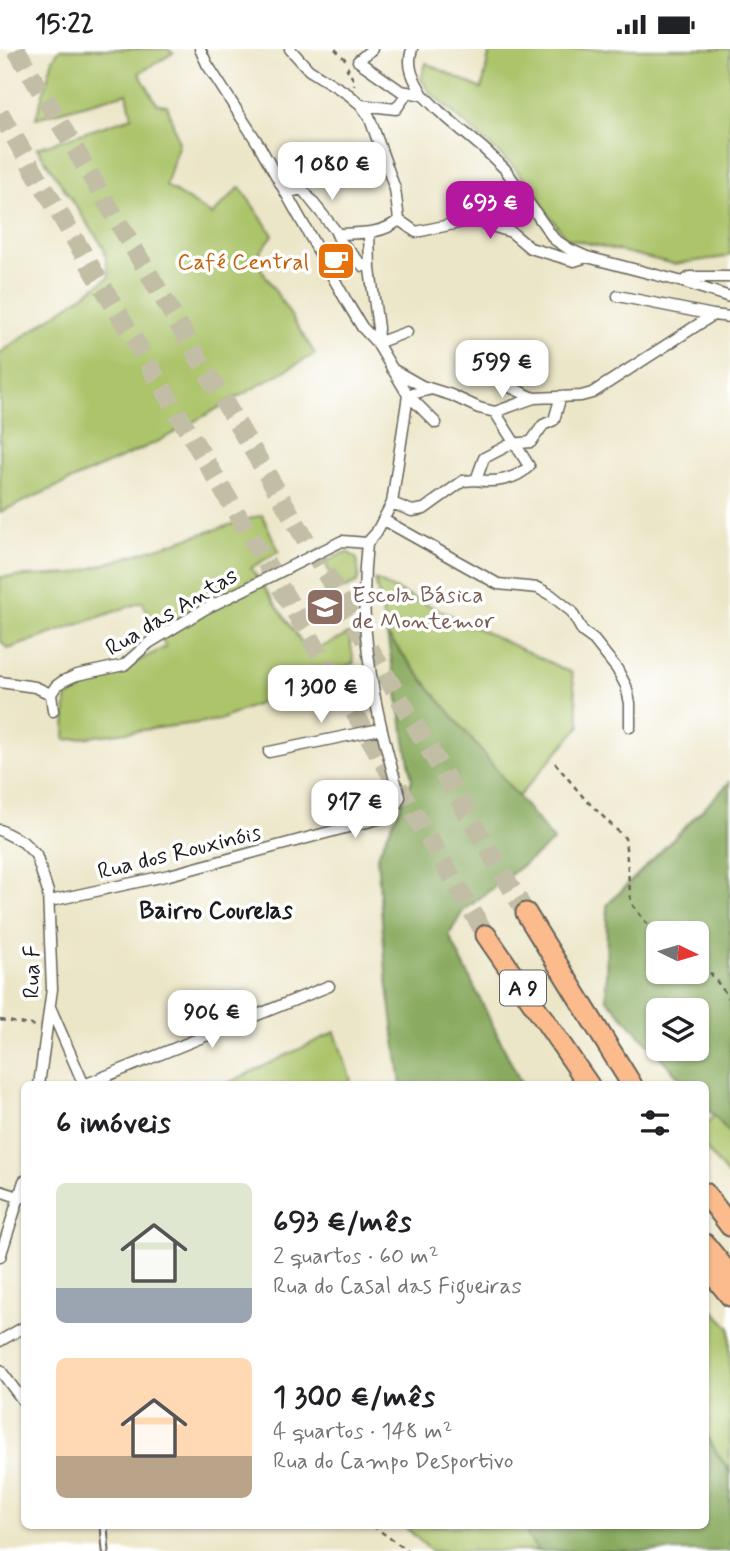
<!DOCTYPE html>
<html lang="pt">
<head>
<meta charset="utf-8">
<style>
  :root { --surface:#fff; --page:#f2f2f2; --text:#202124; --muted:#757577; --accent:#b5179e }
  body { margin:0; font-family:Mynerve,sans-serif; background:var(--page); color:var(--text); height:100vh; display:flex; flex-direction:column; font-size:26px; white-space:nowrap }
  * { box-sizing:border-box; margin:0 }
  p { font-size:23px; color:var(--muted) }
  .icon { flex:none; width:38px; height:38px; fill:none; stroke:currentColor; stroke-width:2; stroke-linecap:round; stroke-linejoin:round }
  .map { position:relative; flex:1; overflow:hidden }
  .drawer { position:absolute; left:21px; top:1032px; width:688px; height:448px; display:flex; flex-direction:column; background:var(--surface); border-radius:10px; box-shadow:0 2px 5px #0004 }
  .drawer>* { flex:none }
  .needle { width:46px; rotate:95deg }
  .controls { position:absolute; left:646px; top:872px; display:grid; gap:14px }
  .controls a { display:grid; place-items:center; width:63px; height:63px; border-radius:10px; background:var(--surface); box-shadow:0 2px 5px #0004; font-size:35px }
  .price { position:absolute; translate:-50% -60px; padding:0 16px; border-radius:14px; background:#fff; color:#222; font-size:23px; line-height:46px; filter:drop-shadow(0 2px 4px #0008) }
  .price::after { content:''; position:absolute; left:50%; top:42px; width:21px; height:16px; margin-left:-10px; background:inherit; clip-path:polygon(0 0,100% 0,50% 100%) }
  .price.on { background:var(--accent); color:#fff }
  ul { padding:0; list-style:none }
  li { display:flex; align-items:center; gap:21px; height:175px; padding:0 35px }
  li span { display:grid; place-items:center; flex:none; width:196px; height:140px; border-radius:10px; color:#555 }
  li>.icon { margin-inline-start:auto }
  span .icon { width:84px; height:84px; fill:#fffc; stroke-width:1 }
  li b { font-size:30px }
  h2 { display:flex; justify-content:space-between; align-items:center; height:84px; padding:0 35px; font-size:30px }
  .status { display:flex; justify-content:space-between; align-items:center; height:49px; padding:0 35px; background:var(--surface); direction:ltr }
  .status svg { height:19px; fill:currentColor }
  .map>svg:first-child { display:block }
  .green { fill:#acc46a; stroke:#647043; stroke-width:2 }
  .forest { fill:#89aa5e; stroke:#52633d; stroke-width:2; fill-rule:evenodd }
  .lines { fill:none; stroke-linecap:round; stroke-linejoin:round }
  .highway-tunnel { stroke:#c2bea6; stroke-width:19; stroke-dasharray:19 10; stroke-linecap:butt }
  .lane-casing { stroke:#656358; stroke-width:9 }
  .street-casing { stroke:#656358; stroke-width:13 }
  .highway-casing { stroke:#656358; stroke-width:23 }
  .path { stroke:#656358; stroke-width:2.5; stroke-dasharray:5 5; stroke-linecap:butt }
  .lane { stroke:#fff; stroke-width:5 }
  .street { stroke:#fff; stroke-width:10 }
  .highway { stroke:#fbbb8d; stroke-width:19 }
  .labels { text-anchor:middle; stroke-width:7; stroke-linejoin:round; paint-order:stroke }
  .shield { fill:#fff; stroke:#606060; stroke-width:2 }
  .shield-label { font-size:21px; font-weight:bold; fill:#1c1c1c }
  .food-label { font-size:23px; fill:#c56008; stroke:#fff; text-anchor:end }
  .education-label { font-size:23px; fill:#785e54; stroke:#fff; text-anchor:start }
  .street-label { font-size:23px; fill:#1c1c1c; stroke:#fff }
  .neighbourhood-label { font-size:24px; font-weight:bold; fill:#1c1c1c; stroke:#fff }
</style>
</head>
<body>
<div class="status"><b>15:22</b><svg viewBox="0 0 49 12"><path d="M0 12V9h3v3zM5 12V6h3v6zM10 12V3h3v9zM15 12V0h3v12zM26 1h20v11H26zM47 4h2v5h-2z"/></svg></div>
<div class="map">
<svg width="730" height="1502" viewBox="0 0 730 1502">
  <rect width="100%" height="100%" fill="#fff"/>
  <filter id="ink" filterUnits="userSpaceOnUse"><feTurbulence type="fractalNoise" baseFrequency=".0143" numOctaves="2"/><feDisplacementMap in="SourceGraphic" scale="14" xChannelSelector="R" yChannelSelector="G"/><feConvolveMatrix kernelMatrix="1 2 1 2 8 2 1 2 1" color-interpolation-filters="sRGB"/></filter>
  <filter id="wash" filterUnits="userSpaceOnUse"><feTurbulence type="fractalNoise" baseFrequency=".00686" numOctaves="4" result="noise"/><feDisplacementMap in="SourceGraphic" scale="28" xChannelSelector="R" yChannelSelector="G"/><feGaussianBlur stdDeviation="1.57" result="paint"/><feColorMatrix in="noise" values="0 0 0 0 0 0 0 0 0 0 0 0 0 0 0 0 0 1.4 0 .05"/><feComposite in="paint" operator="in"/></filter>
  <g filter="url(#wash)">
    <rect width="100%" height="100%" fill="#ece6c8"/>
    <path class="green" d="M60,0H168L173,4L139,24L157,55L167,56L179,94L166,137L212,166L240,138L273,186L255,210L315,305L157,393L0,463V304L109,228L104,199L37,99L132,68L127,44L36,69L53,10Z
      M490,0H730V205L726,208L674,215L566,189L515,119L430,43L421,30L426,14L482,40Z
      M262,466L279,502L251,519L309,604L349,585L354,614L220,671L65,691L66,648L166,598L142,553L8,600L0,591V528L73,525Z
      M343,504H349L357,510L359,527L357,534L339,542L325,514Z
      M375,531L572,624L580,677L518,748L387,586Z
      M335,983L351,1031L343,1036H224Z
      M714,1066L730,1084V1129L705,1099V1077Z
      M705,1252L730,1279V1423L705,1385Z
      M404,1477H525L528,1488L538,1502H431Z"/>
    <path class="forest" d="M387,586L554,792L463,862L449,886L522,1036H401L386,923L377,808L412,731Z
      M730,733V1084L705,1057V1036H686L606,949L607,856ZM658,884H696V922H658ZM658,961H696V999H658Z
      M705,1386L730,1424V1502H538L528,1488L525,1477H705Z"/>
  </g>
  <g filter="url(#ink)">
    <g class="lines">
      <path class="highway-tunnel" d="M16,0L526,864
        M0,64L486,886"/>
      <g class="lane-casing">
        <path id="lane" d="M104,1477L106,1502"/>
      </g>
      <g class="street-casing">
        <path id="street" d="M200,0L207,15L259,96L348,255L362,278L377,294L408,346L436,374
          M290,0L309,21L348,45L361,56L369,67L395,140L399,171C381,186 359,184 337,185
          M372,0L358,12L401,42L423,46L439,62L484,100L505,120L554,190L569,200L587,208L683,233L730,248
          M412,0C406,18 414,31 423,46
          M361,56L396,60L408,43
          M286,144L302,140L335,181L340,192L363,217H370
          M399,171L416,183L473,171L511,183L530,199L574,212L587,208
          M369,184L370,220L378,279L377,294
          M683,233L690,228H730
          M618,247L713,266
          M377,294L407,283
          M392,320L422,337L451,346L479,359L495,363L534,349L581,347L592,344L713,266L730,268
          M488,321L512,339L534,349
          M476,431C494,434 516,431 529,417L495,363
          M392,454L412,462L424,460L463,432L476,431L484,409L511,395L531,393L543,376L554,371L561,347
          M384,471L498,535L538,539L551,546L571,562L583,583L594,591L617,620L626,637L630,654V678
          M367,494L376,484L392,454L408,346L432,340
          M0,633L35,638L51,645
          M53,662L51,645L56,637L63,632L77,626L124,616L149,594L205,560L342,492L367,494
          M269,703L380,680
          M0,781L23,793L36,806L48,843L52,940L39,1036
          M50,852L169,826L382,769L395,758L400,748C375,664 357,582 367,494
          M50,958L84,1036
          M84,1036L329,937
          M0,1142L21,1149
          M0,1208L24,1132
          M0,1292L24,1278
          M0,1321L24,1353"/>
      </g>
      <g class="highway-casing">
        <path id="highway" d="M526,864L632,1036
          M486,886L589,1036
          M705,1144L730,1177
          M705,1195L730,1226
          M705,1216L730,1247"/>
      </g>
      <path class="path" d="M335,0L347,12
        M349,18L347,20L355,33L354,36
        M555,714L584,749L625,789L631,854L658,889
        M696,910L702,913L730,950
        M0,971L37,977
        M373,1477L408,1502"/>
      <use href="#lane" class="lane"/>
      <use href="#street" class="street"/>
      <use href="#highway" class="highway"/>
    </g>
  </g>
  <defs>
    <g id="cafe-square" transform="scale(2.0125)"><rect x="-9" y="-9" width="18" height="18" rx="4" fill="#e8710a" stroke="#fff"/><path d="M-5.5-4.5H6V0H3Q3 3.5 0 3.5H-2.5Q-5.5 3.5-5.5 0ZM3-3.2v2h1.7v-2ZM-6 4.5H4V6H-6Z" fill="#fff"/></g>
    <g id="school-square" transform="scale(2.0125)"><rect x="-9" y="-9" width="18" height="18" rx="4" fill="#8d6e63" stroke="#fff"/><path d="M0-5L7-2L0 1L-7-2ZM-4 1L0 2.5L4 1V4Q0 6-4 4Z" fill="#fff"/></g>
  </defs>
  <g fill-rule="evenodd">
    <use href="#cafe-square" x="336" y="212"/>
    <use href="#school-square" x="325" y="558"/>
  </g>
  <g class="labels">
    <rect class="shield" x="500" y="921.5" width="46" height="35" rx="5"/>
    <g class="shield-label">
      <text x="523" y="946">A 9</text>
    </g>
    <g class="food-label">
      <text x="309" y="220">Café Central</text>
    </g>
    <g class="education-label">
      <text x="352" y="553">Escola Básica<tspan x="352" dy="26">de Montemor</tspan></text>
    </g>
    <g class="street-label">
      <text transform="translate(171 562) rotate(-31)" y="8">Rua das Antas</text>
      <text transform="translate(179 802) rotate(-14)" y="8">Rua dos Rouxinóis</text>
      <text transform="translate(31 923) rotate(-89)" y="8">Rua F</text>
    </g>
    <g class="neighbourhood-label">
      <text x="216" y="869">Bairro Courelas</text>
    </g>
  </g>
</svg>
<div class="controls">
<a><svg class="needle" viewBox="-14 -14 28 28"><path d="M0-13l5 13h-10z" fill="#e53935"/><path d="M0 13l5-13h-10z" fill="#757577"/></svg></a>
<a><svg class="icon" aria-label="layers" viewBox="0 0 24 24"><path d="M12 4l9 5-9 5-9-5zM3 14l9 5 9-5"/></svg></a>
</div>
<b class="price" style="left:332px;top:153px">1 080 €</b>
<b class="price on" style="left:490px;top:192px">693 €</b>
<b class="price" style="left:502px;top:351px">599 €</b>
<b class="price" style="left:321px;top:676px">1 300 €</b>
<b class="price" style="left:355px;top:791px">917 €</b>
<b class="price" style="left:212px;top:1001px">906 €</b>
<section class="drawer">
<h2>6 imóveis<svg class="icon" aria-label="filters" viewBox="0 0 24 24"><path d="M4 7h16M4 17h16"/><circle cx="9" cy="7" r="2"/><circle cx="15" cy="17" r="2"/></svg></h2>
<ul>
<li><span style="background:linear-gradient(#dfe7d0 75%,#9aa5b1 0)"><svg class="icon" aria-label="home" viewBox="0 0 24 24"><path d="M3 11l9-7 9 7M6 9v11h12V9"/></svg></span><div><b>693 €/mês</b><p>2 quartos · 60 m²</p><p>Rua do Casal das Figueiras</p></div></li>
<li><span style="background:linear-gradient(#ffd9b3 70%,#b9a48a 0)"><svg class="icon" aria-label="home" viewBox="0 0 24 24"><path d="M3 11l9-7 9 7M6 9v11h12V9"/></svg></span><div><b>1 300 €/mês</b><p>4 quartos · 148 m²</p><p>Rua do Campo Desportivo</p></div></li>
</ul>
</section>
</div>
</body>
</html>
